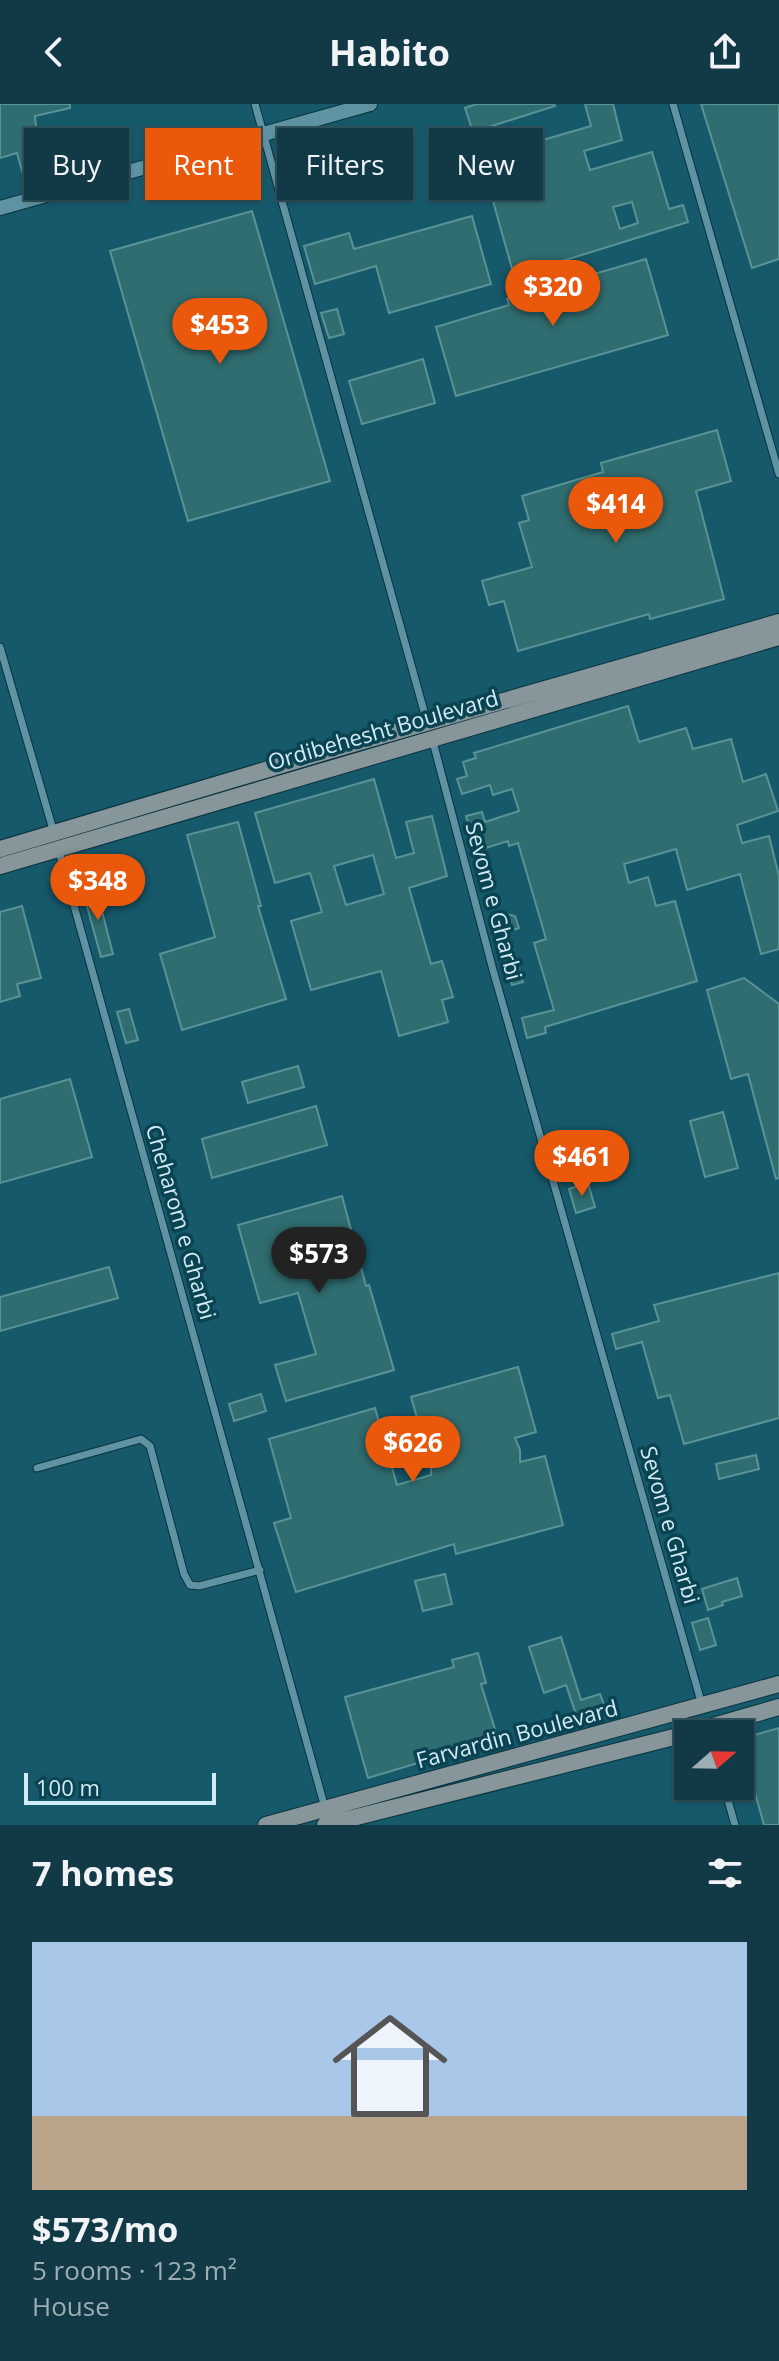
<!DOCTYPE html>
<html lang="en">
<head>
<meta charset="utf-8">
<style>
  :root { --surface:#123a46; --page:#1f4551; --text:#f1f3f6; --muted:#9cadb3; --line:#31545f; --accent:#ea580c }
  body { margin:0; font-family:"Open Sans",sans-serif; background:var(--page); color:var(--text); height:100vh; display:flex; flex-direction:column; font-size:30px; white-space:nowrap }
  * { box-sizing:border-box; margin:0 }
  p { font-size:26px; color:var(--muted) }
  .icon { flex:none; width:44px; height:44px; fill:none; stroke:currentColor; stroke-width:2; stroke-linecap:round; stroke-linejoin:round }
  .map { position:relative; height:1721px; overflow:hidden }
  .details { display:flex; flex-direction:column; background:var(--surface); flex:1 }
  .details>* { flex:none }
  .top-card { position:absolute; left:24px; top:24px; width:732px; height:72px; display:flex; gap:16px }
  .needle { width:52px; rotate:70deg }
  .buttons { position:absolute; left:674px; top:1616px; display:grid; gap:16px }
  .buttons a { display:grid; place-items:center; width:80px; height:80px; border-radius:0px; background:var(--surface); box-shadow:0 2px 6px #0004,0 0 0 2px var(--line); font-size:40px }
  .scale { position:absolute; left:24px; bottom:20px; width:192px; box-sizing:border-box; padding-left:8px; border:4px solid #d2ecf5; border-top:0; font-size:22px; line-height:28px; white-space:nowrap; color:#d2ecf5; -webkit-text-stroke:6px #0a4352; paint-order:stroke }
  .price { position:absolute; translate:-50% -68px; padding:0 18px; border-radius:28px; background:var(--accent); color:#fff; font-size:26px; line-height:52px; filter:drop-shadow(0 2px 4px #0008) }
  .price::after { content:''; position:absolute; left:50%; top:48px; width:24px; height:18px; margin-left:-12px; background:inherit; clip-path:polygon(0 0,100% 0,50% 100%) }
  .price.selected { background:#222; color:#fff }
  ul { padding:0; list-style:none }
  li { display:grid; align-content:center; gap:16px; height:424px; padding:0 32px }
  li span { display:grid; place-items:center; height:248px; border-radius:0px; color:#555 }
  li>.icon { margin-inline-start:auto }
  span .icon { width:144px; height:144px; fill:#fffc; stroke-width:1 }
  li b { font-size:34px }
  h2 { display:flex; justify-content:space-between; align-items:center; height:96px; padding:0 32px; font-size:34px }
  .pill { padding:0 28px; border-radius:0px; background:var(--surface); box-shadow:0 2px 6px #0004,0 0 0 2px var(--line); font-size:28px; line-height:72px }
  .pill.selected { background:var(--accent); color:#fff }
  header { display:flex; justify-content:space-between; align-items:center; height:104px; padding:0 32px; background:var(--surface); font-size:36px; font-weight:700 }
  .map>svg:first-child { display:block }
  .built { fill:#16596b; fill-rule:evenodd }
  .building { fill:#306d70; stroke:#5a9396; stroke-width:2; fill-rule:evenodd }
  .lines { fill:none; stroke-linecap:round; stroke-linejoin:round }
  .lane-casing { stroke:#08323d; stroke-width:9 }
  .street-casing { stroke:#08323d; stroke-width:16 }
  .secondary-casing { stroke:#08323d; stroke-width:18 }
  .lane { stroke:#5f93a3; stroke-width:7 }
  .street { stroke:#5f93a3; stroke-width:14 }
  .secondary { stroke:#87969a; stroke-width:16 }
  .labels { text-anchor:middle; stroke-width:7; stroke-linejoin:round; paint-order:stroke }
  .street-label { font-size:22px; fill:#d2ecf5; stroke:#0a4352 }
</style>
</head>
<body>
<header><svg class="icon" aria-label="back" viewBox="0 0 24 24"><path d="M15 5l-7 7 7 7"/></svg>Habito<svg class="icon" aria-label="share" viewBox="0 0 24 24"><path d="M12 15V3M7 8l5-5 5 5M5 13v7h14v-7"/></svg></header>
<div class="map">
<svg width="779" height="1721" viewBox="0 0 779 1721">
  <rect width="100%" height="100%" fill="#184e5d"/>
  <path class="built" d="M0,0H779V1721H0ZM688,1630H740V1682H688Z"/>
  <path class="building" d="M0,0H70V4L35,12L37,34L50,30L60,64L24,74L17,49L0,54Z
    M477,0H554L555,2L473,28L465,4Z
    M585,0H613L622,36L584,47L590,66L652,48L669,105L683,101L688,118L514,172L481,54L591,22ZM632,98L638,119L620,125L613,103Z
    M701,0H779V155L752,164Z
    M252,107L330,377L188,417L110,147Z
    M472,112L491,180L389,209L376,162L315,180L304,142L349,129L354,145Z
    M646,155L668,231L456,292L436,223L509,201L507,195Z
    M337,205L344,230L329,234L321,209Z
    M423,255L435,299L362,320L349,277Z
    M717,326L731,377L696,387L724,495L650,515L649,510L518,547L504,497L489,501L482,477L532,463L519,419L529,416L522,392L603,368L601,359Z
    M628,602L639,638L686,624L693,645L731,635L743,678L766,670L778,707L737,721L742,739L769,732L779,772V845L761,850L740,770L687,786L676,745L624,760L629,779L648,773L656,802L675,797L697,877L545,923L546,929L527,934L522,914L554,906L534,839L546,835L518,739L509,742L508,737L476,747L466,712L482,708L485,718L519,707L512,685L493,691L490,681L462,690L457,675L467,672L463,658L476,654L474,649Z
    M374,675L396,754L414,749L406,718L432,712L447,772L409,784L431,860L442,857L453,893L442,896L448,918L399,932L381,867L311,886L291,817L322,808L310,769L275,779L255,709ZM373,751L384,790L346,801L334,762Z
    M238,718L261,802H258L286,895L182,926L160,850L215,833L187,731Z
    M96,784L113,850L101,853L83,788Z
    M22,802L41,874L17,880L20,892L0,898V808Z
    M503,809L515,812L519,824L501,830L495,811Z
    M511,839L523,878L512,881L500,842Z
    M744,874L779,900V1074L776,1075L748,970L731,975L707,886Z
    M129,905L138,936L126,939L117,908Z
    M298,962L304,983L248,999L242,978Z
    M70,975L92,1053L0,1079V995Z
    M316,1002L327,1041L212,1074L202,1035Z
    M723,1008L738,1064L705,1073L690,1017Z
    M588,1079L595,1103L576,1109L569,1085Z
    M342,1092L366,1182L369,1181L394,1266L286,1297L275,1261L316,1250L298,1189L260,1199L238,1121Z
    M109,1163L118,1194L0,1227V1193Z
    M779,1169V1314L684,1340L670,1291L658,1294L642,1238L616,1245L612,1230L659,1217L654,1201Z
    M518,1263L536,1328L515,1334L520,1346V1358L545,1352L563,1421L456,1450L454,1440L296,1488L274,1419L291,1414L269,1335L375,1304L397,1381L431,1371V1362L411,1293Z
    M261,1290L266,1307L234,1317L229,1300Z
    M756,1351L759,1365L719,1375L716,1360Z
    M445,1470L452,1500L423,1507L415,1477Z
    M737,1474L742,1492L722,1498L723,1501L708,1506L702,1485Z
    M708,1514L716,1541L700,1546L692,1519Z
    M561,1533L581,1596L600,1590L608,1612L580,1622L566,1581L544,1589L529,1543Z
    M478,1549L486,1579L481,1580L498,1635L368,1674L345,1593L454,1563L452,1556Z
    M779,1624V1721H764L740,1635Z"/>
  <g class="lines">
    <g class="lane-casing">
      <path id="lane" d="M255,0L427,618
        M673,0L779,370
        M0,543L54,729
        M432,634L493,866L702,1601
        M58,744L325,1704
        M37,1364L141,1335L150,1342L184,1470L190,1481L199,1482L260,1466
        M724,1682L735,1721"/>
    </g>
    <g class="street-casing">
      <path id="street" d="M0,104L370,0"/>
    </g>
    <g class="secondary-casing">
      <path id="secondary" d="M0,745L339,644L779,518
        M0,762L779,533
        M266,1721L779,1580
        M325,1721L682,1631L779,1603"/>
    </g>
    <use href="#lane" class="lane"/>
    <use href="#street" class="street"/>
    <use href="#secondary" class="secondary"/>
  </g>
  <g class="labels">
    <g class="street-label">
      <text transform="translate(383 626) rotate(-16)" y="8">Ordibehesht Boulevard</text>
      <text transform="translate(494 797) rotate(75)" y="8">Sevom e Gharbi</text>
      <text transform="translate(181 1118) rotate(74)" y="8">Cheharom e Gharbi</text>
      <text transform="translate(670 1421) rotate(74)" y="8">Sevom e Gharbi</text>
      <text transform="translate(517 1630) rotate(-15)" y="8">Farvardin Boulevard</text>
    </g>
  </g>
</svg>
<div class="buttons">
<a><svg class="needle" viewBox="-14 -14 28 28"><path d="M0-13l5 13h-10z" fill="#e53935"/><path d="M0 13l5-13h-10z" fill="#9cadb3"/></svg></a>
</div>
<div class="scale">100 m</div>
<b class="price" style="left:553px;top:224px">$320</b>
<b class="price" style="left:220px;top:262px">$453</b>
<b class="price" style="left:616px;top:441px">$414</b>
<b class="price" style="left:98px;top:818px">$348</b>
<b class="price" style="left:582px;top:1094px">$461</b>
<b class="price selected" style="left:319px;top:1191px">$573</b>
<b class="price" style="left:413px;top:1380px">$626</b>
<div class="top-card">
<a class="pill">Buy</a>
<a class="pill selected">Rent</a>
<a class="pill">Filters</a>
<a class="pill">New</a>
</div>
</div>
<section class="details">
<h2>7 homes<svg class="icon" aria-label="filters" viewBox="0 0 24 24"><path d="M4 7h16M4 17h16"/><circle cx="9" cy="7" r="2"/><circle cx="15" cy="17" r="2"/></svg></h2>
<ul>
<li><span style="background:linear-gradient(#a9c7e8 70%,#b9a48a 0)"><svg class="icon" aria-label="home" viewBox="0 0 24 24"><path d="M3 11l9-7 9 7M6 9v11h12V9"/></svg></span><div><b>$573/mo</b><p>5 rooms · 123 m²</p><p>House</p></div></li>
</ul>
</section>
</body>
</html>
